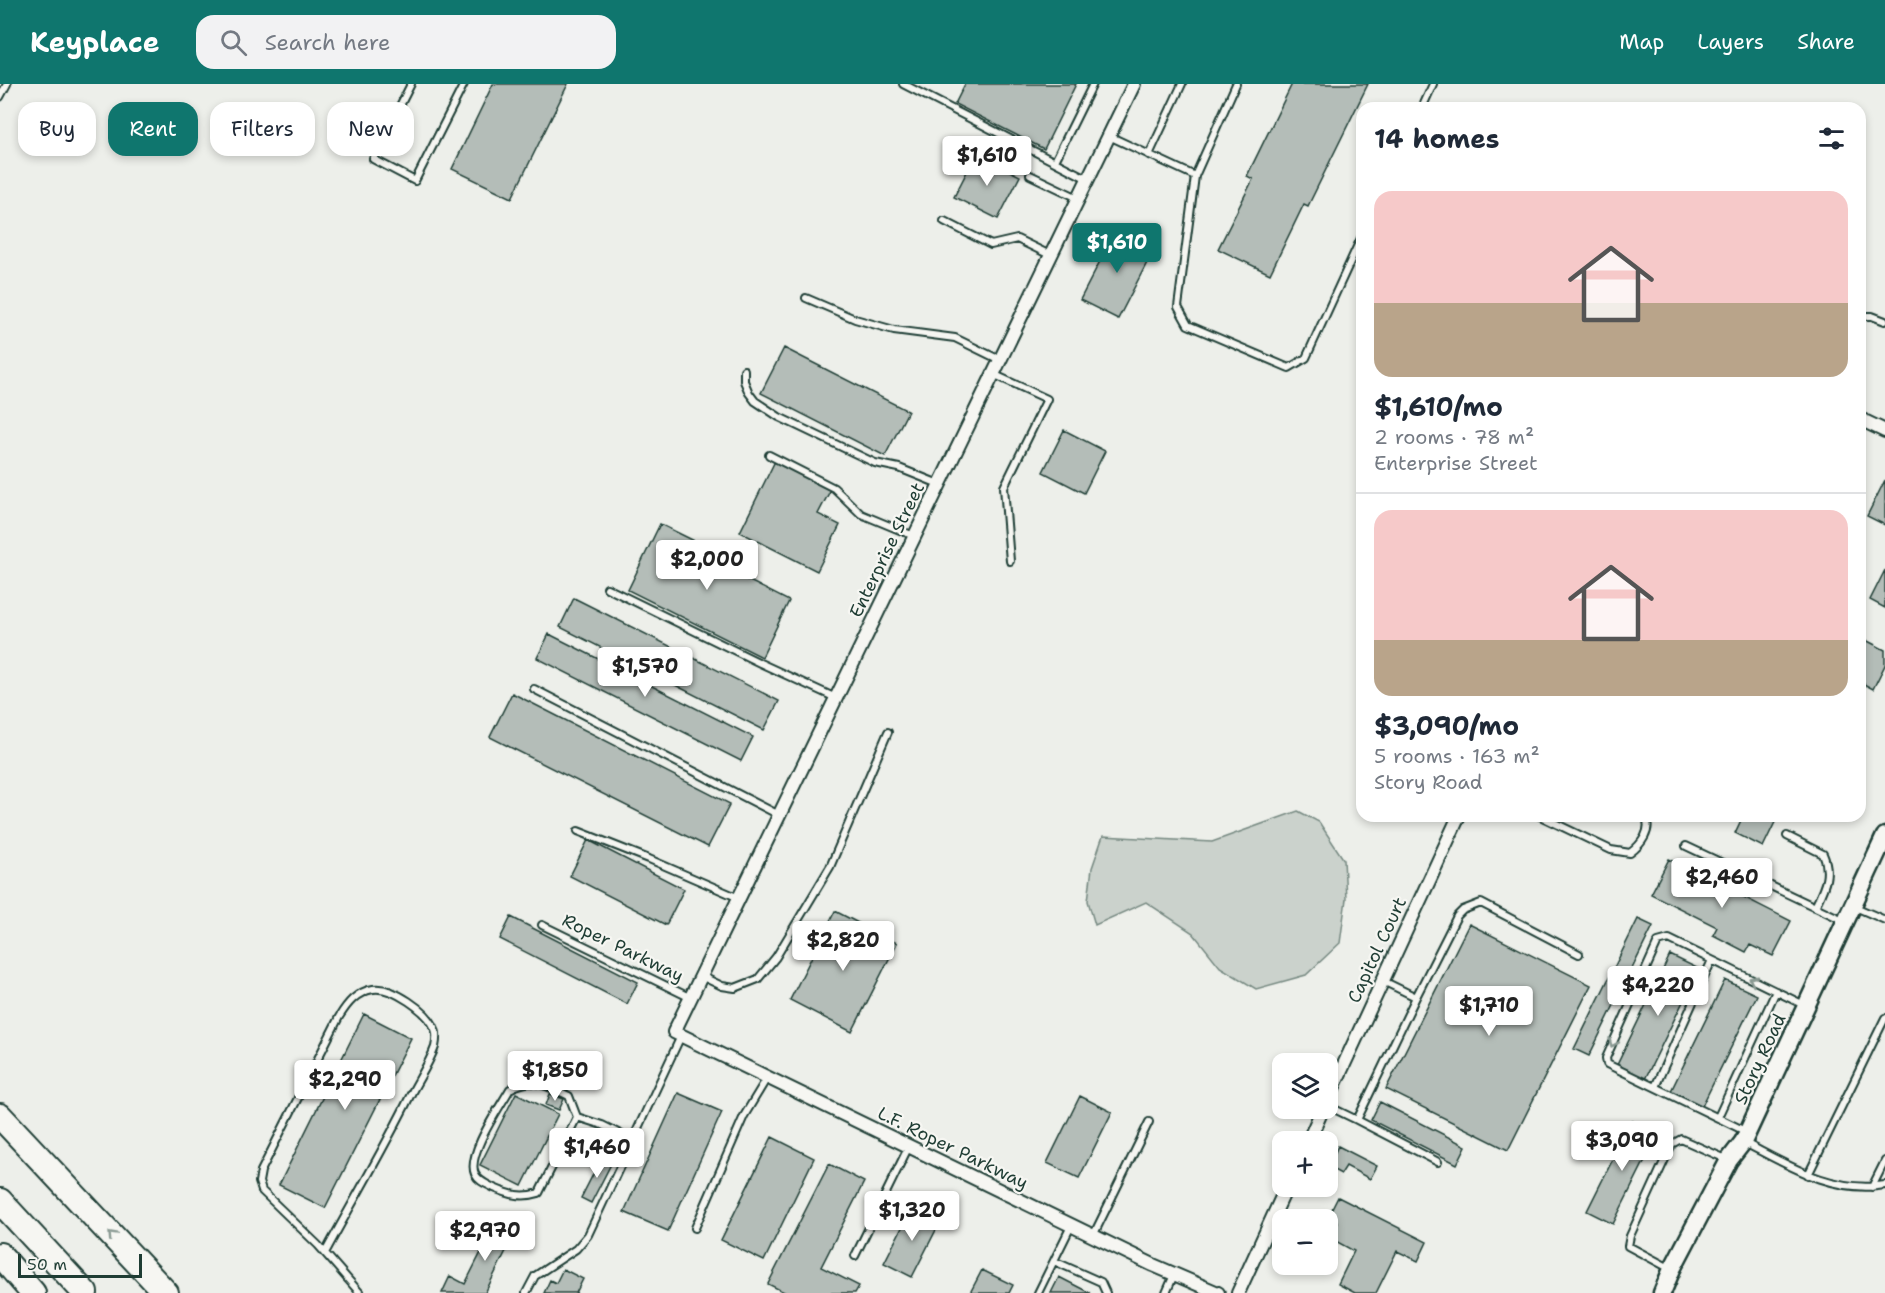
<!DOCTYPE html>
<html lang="en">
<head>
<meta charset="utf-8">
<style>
  :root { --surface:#fff; --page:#f2f2f3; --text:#1f2937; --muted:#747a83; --line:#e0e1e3; --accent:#0f766e }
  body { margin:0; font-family:"Shantell Sans",sans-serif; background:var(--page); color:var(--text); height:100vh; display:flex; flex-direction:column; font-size:22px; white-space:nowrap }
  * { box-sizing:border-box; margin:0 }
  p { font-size:20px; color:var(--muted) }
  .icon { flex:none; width:33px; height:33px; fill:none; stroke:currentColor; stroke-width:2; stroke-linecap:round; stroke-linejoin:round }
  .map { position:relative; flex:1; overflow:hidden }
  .side { position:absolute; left:1356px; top:18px; width:510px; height:720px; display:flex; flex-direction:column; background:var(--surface); border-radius:18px; box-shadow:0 3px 9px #0003 }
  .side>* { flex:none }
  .banner { position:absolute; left:18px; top:18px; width:570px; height:54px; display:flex; gap:12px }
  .controls { position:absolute; left:1272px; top:969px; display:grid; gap:12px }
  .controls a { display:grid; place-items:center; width:66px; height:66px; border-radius:12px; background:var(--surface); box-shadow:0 3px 9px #0003; font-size:30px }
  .scale { position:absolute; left:18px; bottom:15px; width:124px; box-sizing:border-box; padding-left:6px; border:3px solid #1f3d34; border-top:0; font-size:16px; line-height:21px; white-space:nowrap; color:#1f3d34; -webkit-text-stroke:4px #f6f6f2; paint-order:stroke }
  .price { position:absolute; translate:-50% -51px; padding:0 14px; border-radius:6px; background:#fff; color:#222; font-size:20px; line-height:39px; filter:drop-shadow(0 2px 3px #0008) }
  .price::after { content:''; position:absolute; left:50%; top:36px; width:18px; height:14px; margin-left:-9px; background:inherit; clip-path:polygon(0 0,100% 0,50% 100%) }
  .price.selected { background:var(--accent); color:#fff }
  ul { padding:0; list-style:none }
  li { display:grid; align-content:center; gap:12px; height:318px; padding:0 18px }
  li+li { border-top:2px solid var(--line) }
  li span { display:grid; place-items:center; height:186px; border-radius:18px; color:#555 }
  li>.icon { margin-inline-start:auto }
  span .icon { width:108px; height:108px; fill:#fffc; stroke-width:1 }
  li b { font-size:26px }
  h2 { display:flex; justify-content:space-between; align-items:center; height:72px; padding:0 18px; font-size:26px }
  .tag { padding:0 21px; border-radius:18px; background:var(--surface); box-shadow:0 3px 9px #0003; font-size:21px; line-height:54px }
  .tag.selected { background:var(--accent); color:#fff }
  header { display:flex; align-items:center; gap:36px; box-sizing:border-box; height:84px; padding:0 30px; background:var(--accent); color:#fff }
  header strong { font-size:28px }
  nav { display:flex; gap:33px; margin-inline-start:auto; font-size:21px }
  .search { width:420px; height:54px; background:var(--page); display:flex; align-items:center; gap:15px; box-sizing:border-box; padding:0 21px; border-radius:18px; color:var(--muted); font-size:22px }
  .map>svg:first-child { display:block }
  .green { fill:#cbd2cc; stroke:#758880; stroke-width:1.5 }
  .building { fill:#b4bdb8; stroke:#1f3d34; stroke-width:1.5 }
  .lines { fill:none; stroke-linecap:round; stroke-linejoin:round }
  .service-casing { stroke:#1f3d34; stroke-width:10 }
  .minor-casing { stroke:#1f3d34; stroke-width:16 }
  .tertiary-casing { stroke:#1f3d34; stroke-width:21 }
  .motorway-casing { stroke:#1f3d34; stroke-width:28 }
  .service { stroke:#f6f6f2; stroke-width:6 }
  .minor { stroke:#f6f6f2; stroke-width:12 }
  .tertiary { stroke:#f6f6f2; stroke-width:16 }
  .motorway { stroke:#f6f6f2; stroke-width:24 }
  .oneway { stroke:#8a9a93 }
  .labels { text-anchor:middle; stroke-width:4.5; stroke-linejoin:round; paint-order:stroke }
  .street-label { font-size:18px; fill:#1f3d34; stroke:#f6f6f2 }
</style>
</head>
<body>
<header>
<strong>Keyplace</strong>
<div class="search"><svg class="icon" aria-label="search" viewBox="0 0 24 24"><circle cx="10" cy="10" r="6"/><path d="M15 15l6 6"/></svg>Search here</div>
<nav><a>Map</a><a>Layers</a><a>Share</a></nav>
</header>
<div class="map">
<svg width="1885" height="1209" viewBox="0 0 1885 1209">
  <rect width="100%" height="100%" fill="#edefea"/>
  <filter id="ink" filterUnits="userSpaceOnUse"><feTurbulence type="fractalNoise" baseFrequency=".0167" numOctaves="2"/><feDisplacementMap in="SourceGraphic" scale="12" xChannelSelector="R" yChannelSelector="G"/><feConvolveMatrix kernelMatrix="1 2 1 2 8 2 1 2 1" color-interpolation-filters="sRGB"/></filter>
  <g filter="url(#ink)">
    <path class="green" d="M1298,727L1319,738L1344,776L1346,815L1340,859L1306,891L1256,905L1220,883L1193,849L1146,818L1095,841L1088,817L1092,784L1103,752L1212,758Z"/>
    <path class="building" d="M493,0H568L512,114L452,85Z
      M965,0H1076L1044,65L955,20Z
      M1292,0H1368L1308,122L1304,120L1270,190L1218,165L1253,95L1247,92Z
      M976,70L1020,92L998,135L954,113Z
      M1116,146L1154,165L1118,235L1080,216Z
      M784,264L908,327L885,372L761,309Z
      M1064,346L1105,367L1084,409L1043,388Z
      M776,375L832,403L818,430L840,441L817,487L740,448Z
      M1885,396V441L1867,432Z
      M660,440L727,473L722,483L789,517L762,573L628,506Z
      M1885,486V524L1870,516Z
      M574,514L779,617L764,646L560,543Z
      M549,550L753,653L741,677L537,574Z
      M1860,553L1885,566V581L1873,605L1860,598Z
      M512,609L730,720L708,763L490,653Z
      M1743,732H1778L1763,763L1735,749Z
      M588,756L684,805L666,841L570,792Z
      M1669,775L1791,837L1773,872L1750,861L1746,868L1713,851L1717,843L1651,810Z
      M835,827L897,859L852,948L790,916Z
      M511,833L638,898L627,920L500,855Z
      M1638,835L1653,842L1589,972L1574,965Z
      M1469,840L1591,901L1508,1066L1386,1005Z
      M1670,871L1699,885L1645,995L1617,981Z
      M1725,896L1757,911L1702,1022L1671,1007Z
      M364,930L411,954L325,1124L279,1101Z
      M516,1009L558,1030L522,1102L480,1081Z
      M678,1009L722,1028L668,1147L624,1128Z
      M550,1010L564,1015L559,1026L546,1021Z
      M1080,1012L1112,1028L1079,1094L1047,1079Z
      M1380,1018L1466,1062L1457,1080L1371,1036Z
      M1632,1037L1658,1050L1613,1140L1587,1127Z
      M772,1053L814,1074L764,1177L721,1156Z
      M1338,1062L1377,1082L1370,1095L1346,1082L1341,1090L1328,1083Z
      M603,1071L613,1076L591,1119L581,1114Z
      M829,1080L864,1098L821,1183L859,1202L855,1209H786L768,1200Z
      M1338,1113L1427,1158L1418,1177L1397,1167L1376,1209H1355L1338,1200L1354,1167L1330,1154L1338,1139L1328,1133Z
      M913,1122L941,1136L912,1193L884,1179Z
      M498,1135L517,1145L485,1209H442L450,1192L465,1200Z
      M563,1185L583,1195L576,1209H544L550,1196L556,1199Z
      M982,1186L1013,1201L1009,1209H970Z
      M1059,1193L1090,1209H1051Z"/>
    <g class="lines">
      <g class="service-casing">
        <path id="service" d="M411,0L373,75L415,97L464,0
          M903,0L1088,95
          M1236,0L1195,92L1178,223L1188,241L1289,284L1306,274L1362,152
          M0,13L7,0
          M1422,24L1433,0
          M1109,52L1195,92
          M1149,71L1182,0
          M1055,77L1093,0
          M1030,91L1078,114
          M944,137L991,161L1017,155L1050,171
          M806,214L855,235L894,246L955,254L1000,276
          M1860,232H1872L1885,237
          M744,286V297L749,309L755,317L779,333L875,379L899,384L939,400
          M993,290L1047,315L1004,403L1010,477
          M769,371L834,404L861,430L914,452
          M607,504L760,579L836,614
          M534,605L779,731
          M1540,732L1611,766L1630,769C1641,761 1653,746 1645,732
          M578,747L649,775L739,814
          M1787,752L1823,770C1832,790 1824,804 1815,823
          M1686,762L1845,837
          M1853,822L1885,836
          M542,841L691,914
          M701,892L722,902L735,904L758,895L776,873L830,783L888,648
          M1383,897L1416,913L1457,832L1463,826L1481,819L1579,870
          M1655,1003L1712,876
          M1328,1022L1357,1036L1416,913
          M577,1033L569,1012C547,1002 533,992 510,1005C500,1023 466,1071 475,1090C479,1098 487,1100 494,1104C510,1111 523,1114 539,1109L577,1033L602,1041L632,1056
          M1718,1033L1776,907
          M1357,1036L1438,1078
          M1747,1048L1607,980L1606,974L1658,858L1669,855L1806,922
          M1743,1058C1788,1081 1833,1110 1885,1101
          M1808,1091L1885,934
          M1872,1103L1885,1077
          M695,1144L744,1032L767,994
          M1093,1152L1149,1038
          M325,1169C353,1117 384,1065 410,1012C418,996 429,980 435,963C436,958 437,950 435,945C428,927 392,902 373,905C356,908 347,920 339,933L261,1087L259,1098L262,1107L318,1161L360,1209
          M855,1172L909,1062
          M1054,1177L1101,1198L1106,1209
          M1671,1185L1628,1162L1630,1152L1672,1060L1681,1055L1726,1075
          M526,1209L535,1192L576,1165L588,1151L681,952
          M1038,1209L1071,1142
          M1166,1209L1174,1191"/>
      </g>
      <g class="minor-casing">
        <path id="minor" d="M1134,0L674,948L1153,1181L1218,1209
          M1860,335L1885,347
          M1328,1015L1459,732
          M1308,1058L1323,1024
          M1238,1209L1287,1102"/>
      </g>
      <g class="tertiary-casing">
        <path id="tertiary" d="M1662,1209L1672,1185L1729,1076L1743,1058L1885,752"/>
      </g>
      <g class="motorway-casing">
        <path id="motorway" d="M0,1032L166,1209
          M0,1117L85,1209
          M0,1171L33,1209"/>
      </g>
      <use href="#service" class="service"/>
      <use href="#minor" class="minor"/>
      <use href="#tertiary" class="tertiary"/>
      <use href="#motorway" class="motorway"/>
    </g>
    <defs><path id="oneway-chevron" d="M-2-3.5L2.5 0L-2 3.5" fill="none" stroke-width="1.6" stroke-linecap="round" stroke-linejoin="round" transform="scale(1.5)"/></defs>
    <g class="oneway">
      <use href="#oneway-chevron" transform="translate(1753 896) rotate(-154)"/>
      <use href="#oneway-chevron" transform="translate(1613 959) rotate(114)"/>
      <use href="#oneway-chevron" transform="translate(112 1151) rotate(-133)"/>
    </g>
  </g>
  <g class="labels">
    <g class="street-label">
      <text transform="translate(887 466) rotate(-64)" y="6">Enterprise Street</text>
      <text transform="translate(623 864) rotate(26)" y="6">Roper Parkway</text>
      <text transform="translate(1377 866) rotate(-65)" y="6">Capitol Court</text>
      <text transform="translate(1760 975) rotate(-65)" y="6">Story Road</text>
      <text transform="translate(953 1064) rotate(26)" y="6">L.F. Roper Parkway</text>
    </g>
  </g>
</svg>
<div class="controls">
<a><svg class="icon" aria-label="layers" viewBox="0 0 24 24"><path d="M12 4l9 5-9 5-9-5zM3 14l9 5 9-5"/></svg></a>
<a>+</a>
<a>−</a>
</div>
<div class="scale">50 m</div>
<b class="price" style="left:987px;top:103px">$1,610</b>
<b class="price selected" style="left:1117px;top:190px">$1,610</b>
<b class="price" style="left:707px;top:507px">$2,000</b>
<b class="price" style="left:645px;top:614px">$1,570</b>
<b class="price" style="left:1722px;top:825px">$2,460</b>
<b class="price" style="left:843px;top:888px">$2,820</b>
<b class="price" style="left:1658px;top:933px">$4,220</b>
<b class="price" style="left:1489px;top:953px">$1,710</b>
<b class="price" style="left:555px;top:1018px">$1,850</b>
<b class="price" style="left:345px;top:1027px">$2,290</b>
<b class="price" style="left:1622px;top:1088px">$3,090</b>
<b class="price" style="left:597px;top:1095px">$1,460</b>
<b class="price" style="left:912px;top:1158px">$1,320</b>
<b class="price" style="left:485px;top:1178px">$2,970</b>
<div class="banner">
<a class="tag">Buy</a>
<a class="tag selected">Rent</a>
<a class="tag">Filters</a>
<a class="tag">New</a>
</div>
<section class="side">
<h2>14 homes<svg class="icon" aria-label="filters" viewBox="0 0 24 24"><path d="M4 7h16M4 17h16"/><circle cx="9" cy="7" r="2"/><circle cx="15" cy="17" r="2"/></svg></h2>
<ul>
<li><span style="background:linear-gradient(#f6c9c9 60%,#b9a48a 0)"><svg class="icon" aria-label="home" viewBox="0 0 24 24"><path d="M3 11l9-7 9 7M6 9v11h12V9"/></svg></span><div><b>$1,610/mo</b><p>2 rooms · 78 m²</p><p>Enterprise Street</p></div></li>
<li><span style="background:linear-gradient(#f6c9c9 70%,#b9a48a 0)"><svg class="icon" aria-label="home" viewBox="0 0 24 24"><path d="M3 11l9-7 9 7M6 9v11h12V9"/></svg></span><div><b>$3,090/mo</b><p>5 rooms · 163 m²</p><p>Story Road</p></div></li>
</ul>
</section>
</div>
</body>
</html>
